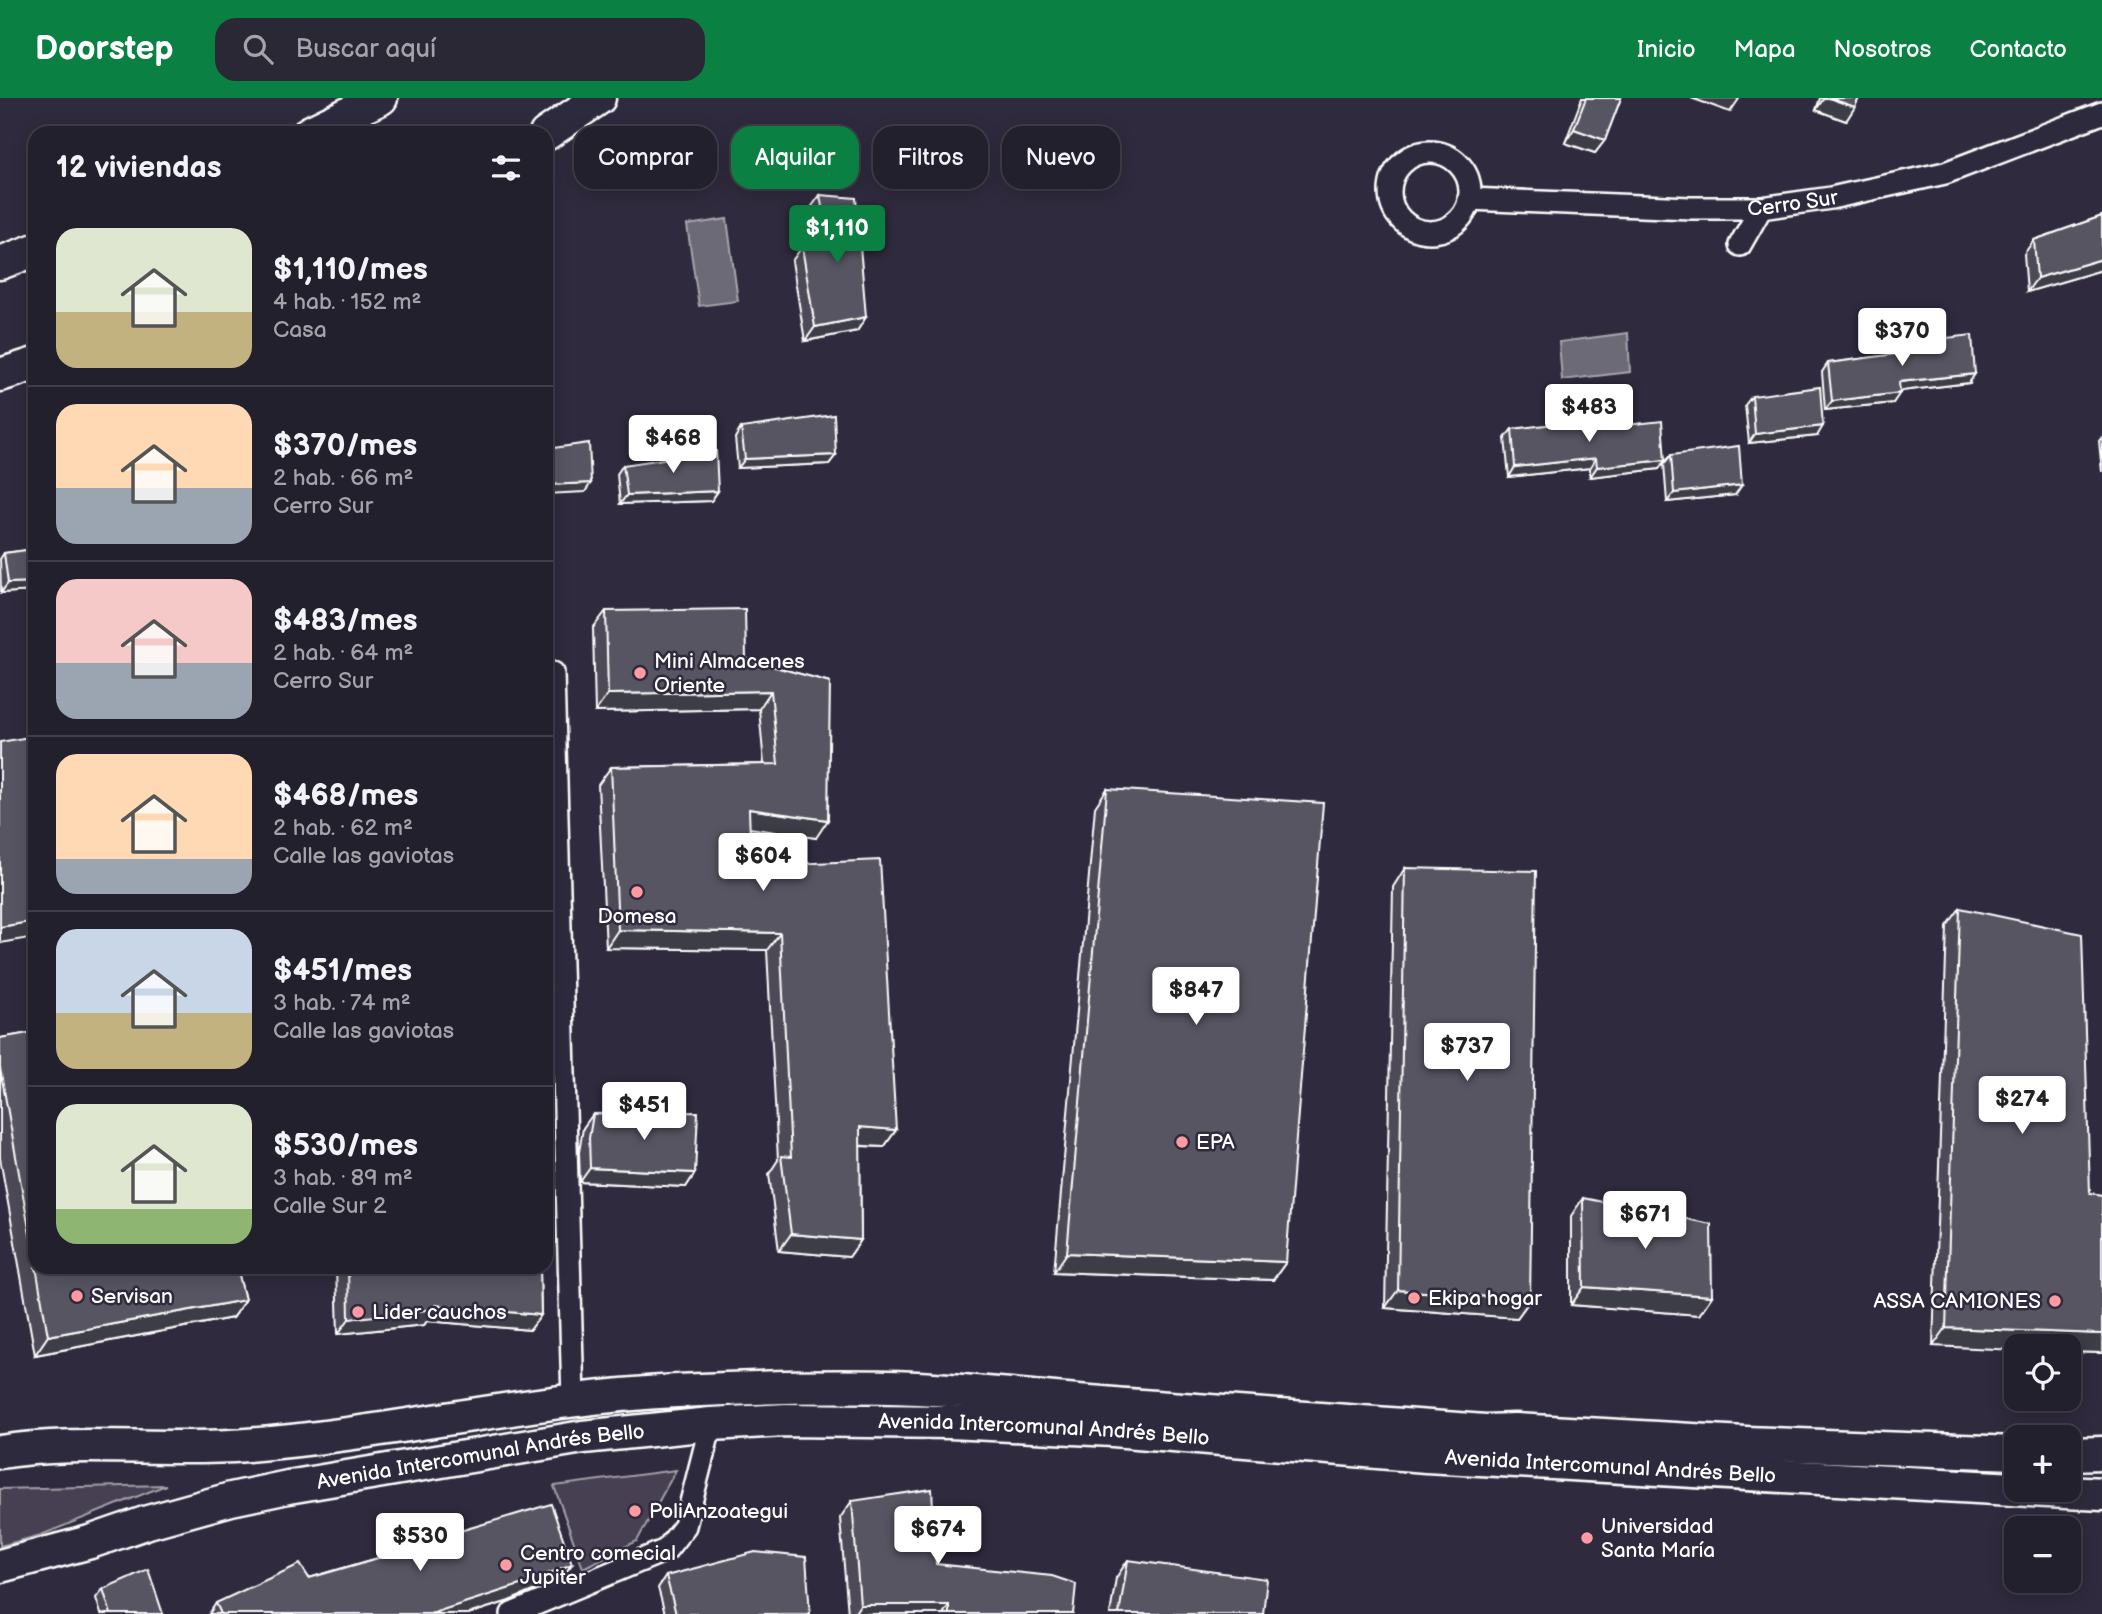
<!DOCTYPE html>
<html lang="es">
<head>
<meta charset="utf-8">
<style>
  :root { --surface:#23202e; --page:#2b2836; --text:#f1f3f6; --muted:#a3a3aa; --line:#403e4a; --accent:#0b8043 }
  body { margin:0; font-family:"Balsamiq Sans",sans-serif; background:var(--page); color:var(--text); height:100vh; display:flex; flex-direction:column; font-size:26px; white-space:nowrap }
  * { box-sizing:border-box; margin:0 }
  p { font-size:23px; color:var(--muted) }
  .icon { flex:none; width:38px; height:38px; fill:none; stroke:currentColor; stroke-width:2; stroke-linecap:round; stroke-linejoin:round }
  .map { position:relative; flex:1; overflow:hidden }
  .panel { position:absolute; left:28px; top:28px; width:525px; height:1148px; display:flex; flex-direction:column; background:var(--surface); border-radius:21px; box-shadow:0 4px 18px #0003,0 0 0 2px var(--line) }
  .panel>* { flex:none }
  .top-card { position:absolute; left:574px; top:28px; width:665px; height:63px; display:flex; gap:14px }
  .buttons { position:absolute; left:2004px; top:1236px; display:grid; gap:14px }
  .buttons a { display:grid; place-items:center; width:77px; height:77px; border-radius:14px; background:var(--surface); box-shadow:0 4px 18px #0003,0 0 0 2px var(--line); font-size:35px }
  .price { position:absolute; translate:-50% -60px; padding:0 16px; border-radius:7px; background:#fff; color:#222; font-size:23px; line-height:46px; filter:drop-shadow(0 2px 4px #0008) }
  .price::after { content:''; position:absolute; left:50%; top:42px; width:21px; height:16px; margin-left:-10px; background:inherit; clip-path:polygon(0 0,100% 0,50% 100%) }
  .price.selected { background:var(--accent); color:#fff }
  ul { padding:0; list-style:none }
  li { display:flex; align-items:center; gap:21px; height:175px; padding:0 28px }
  li+li { border-top:2px solid var(--line) }
  li span { display:grid; place-items:center; flex:none; width:196px; height:140px; border-radius:21px; color:#555 }
  li>.icon { margin-inline-start:auto }
  span .icon { width:84px; height:84px; fill:#fffc; stroke-width:1 }
  li b { font-size:30px }
  h2 { display:flex; justify-content:space-between; align-items:center; height:84px; padding:0 28px; font-size:30px }
  .chip { padding:0 24px; border-radius:21px; background:var(--surface); box-shadow:0 4px 18px #0003,0 0 0 2px var(--line); font-size:24px; line-height:63px }
  .chip.selected { background:var(--accent); color:#fff }
  header { display:flex; align-items:center; gap:42px; box-sizing:border-box; height:98px; padding:0 35px; background:var(--accent); color:#fff }
  header strong { font-size:33px }
  nav { display:flex; gap:38px; margin-inline-start:auto; font-size:24px }
  .search { width:490px; height:63px; background:var(--page); display:flex; align-items:center; gap:18px; box-sizing:border-box; padding:0 24px; border-radius:21px; color:var(--muted); font-size:26px }
  .map>svg:first-child { display:block }
  .green { fill:#464152; stroke:#a2a0a8; stroke-width:2 }
  .water { fill:#6d6a77; stroke:#a7a6ad; stroke-width:2 }
  .lines { fill:none; stroke-linecap:round; stroke-linejoin:round }
  .street-casing { stroke:#fff; stroke-width:26 }
  .secondary-casing { stroke:#fff; stroke-width:37 }
  .street { stroke:#2f2a3d; stroke-width:21 }
  .secondary { stroke:#2f2a3d; stroke-width:32 }
  .wall { fill:#4d4956; stroke:#fff; stroke-width:2 }
  .shaded-wall { fill:#3e3c46; stroke:#fff; stroke-width:2 }
  .building { fill:#595564; stroke:#fff; stroke-width:2 }
  .poi-dot { fill:#ff9aa2; stroke:#2f2a3d; stroke-width:2.5 }
  .labels { text-anchor:middle; stroke-width:5; stroke-linejoin:round; paint-order:stroke }
  .street-label { font-size:21px; fill:#fff; stroke:#2f2a3d }
  .poi-label { font-size:21px; fill:#fff; stroke:#2f2a3d; text-anchor:start }
</style>
</head>
<body>
<header>
<strong>Doorstep</strong>
<div class="search"><svg class="icon" aria-label="search" viewBox="0 0 24 24"><circle cx="10" cy="10" r="6"/><path d="M15 15l6 6"/></svg>Buscar aquí</div>
<nav><a>Inicio</a><a>Mapa</a><a>Nosotros</a><a>Contacto</a></nav>
</header>
<div class="map">
<svg width="2102" height="1516" viewBox="0 0 2102 1516">
  <rect width="100%" height="100%" fill="#2f2a3d"/>
  <filter id="ink" filterUnits="userSpaceOnUse"><feTurbulence type="fractalNoise" baseFrequency=".0143" numOctaves="2"/><feDisplacementMap in="SourceGraphic" scale="14" xChannelSelector="R" yChannelSelector="G"/><feConvolveMatrix kernelMatrix="1 2 1 2 8 2 1 2 1" color-interpolation-filters="sRGB"/></filter>
  <g filter="url(#ink)">
    <path class="green" d="M676,1372L637,1443L583,1470L554,1388Z
      M166,1387L41,1437L0,1448V1391Z"/>
    <path class="water" d="M727,121L738,203L699,208L687,127Z
      M1628,235L1630,274L1562,282L1559,244Z"/>
    <g class="lines">
      <g class="street-casing">
        <g id="street">
          <circle cx="1430" cy="94" r="40"/>
          <path id="s1" d="M1469,101L1691,110H1761L1831,100L1945,75L2102,15"/>
          <path d="M1740,147L1761,110"/>
          <path d="M553,575L573,1302"/>
          <path d="M512,1516L666,1452L685,1428L711,1326"/>
        </g>
      </g>
      <g class="secondary-casing">
        <g id="secondary">
          <path d="M309,35L381,0"/>
          <path d="M546,36L599,0"/>
          <path d="M0,165L35,152"/>
          <path d="M0,277L35,266"/>
          <path d="M0,1354C81,1341 165,1354 247,1347C391,1336 533,1300 677,1293C757,1289 838,1287 917,1290C992,1294 1066,1303 1141,1308C1256,1317 1370,1324 1485,1333L1515,1332L1745,1345L2016,1355"/>
          <path d="M2068,1356L2102,1355"/>
          <path id="s2" d="M0,1468L90,1444L148,1424L231,1401L288,1389L583,1339L711,1326L786,1322L950,1324L1113,1332L1426,1358L2102,1396"/>
        </g>
      </g>
      <use href="#street" class="street"/>
      <use href="#secondary" class="secondary"/>
    </g>
    <path class="wall" d="M1582,0H1621L1605,42L1595,55L1565,45Z
      M1820,0H1859L1846,23L1816,12Z
      M820,97L866,219L857,233L805,243L792,163L802,149L816,146L810,111Z
      M2102,118V172L2027,194L2024,156L2034,142Z
      M1904,245L1969,285L1900,293L1893,305L1825,312L1822,274L1828,265L1898,256Z
      M1752,298L1817,338L1749,345L1745,307Z
      M741,330L836,357L829,366L738,370L735,340Z
      M1512,331L1581,332L1665,362L1659,371L1590,379V370L1509,379L1505,340Z
      M2102,339V374L2099,343Z
      M1671,357L1735,397L1667,404L1664,366Z
      M623,367L718,393L711,403L620,406L617,376Z
      M35,451V493L1,495L0,461L4,455Z
      M606,513L746,561L830,584L816,740L750,730L751,768L896,1032L884,1049L860,1048L861,1142L849,1159L779,1153L769,1076L778,1062L767,852L606,850L598,687L611,669L764,666L759,611L595,614L593,530Z
      M1107,691L1286,1164L1273,1182L1054,1174L1095,709Z
      M1405,770L1530,1202L1517,1220L1385,1210L1393,789Z
      M1960,810L2090,1095L2102,1097V1255L2068,1254V1248H1933L1947,828Z
      M35,934V1169H237L245,1202L232,1220L35,1257L0,1060V940Z
      M593,1016L695,1075L686,1089L580,1084L579,1054L583,1030Z
      M1583,1100L1712,1198L1699,1217L1571,1207V1118Z
      M336,1169H540L541,1217L530,1232L427,1223L424,1227L338,1236Z
      M852,1403L936,1466L1073,1516H848L840,1420Z
      M460,1433L572,1466L561,1481L509,1503L468,1516H209L216,1505L309,1480L457,1437Z
      M1128,1462L1263,1516H1110L1116,1480Z
      M666,1478L810,1516H665L658,1490Z
      M103,1491L163,1516H101L96,1500Z"/>
    <path class="shaded-wall" d="M1691,0H1737L1739,1L1730,14Z
      M1824,0H1829L1855,9L1846,23L1816,12Z
      M1574,31L1605,42L1595,55L1565,45Z
      M2102,161V172L2027,194L2037,180Z
      M866,219L857,233L805,243L815,229Z
      M1975,276L1969,285L1893,294L1899,284Z
      M1900,295L1893,305L1825,312L1832,303Z
      M1823,328L1817,338L1749,345L1755,336Z
      M836,357L829,366L738,370L745,361Z
      M1596,360L1590,370L1509,379L1515,369Z
      M1665,362L1659,371L1590,379L1597,369Z
      M591,385L585,394L546,396V387Z
      M1742,387L1735,397L1667,404L1674,395Z
      M718,393L711,403L620,406L627,397Z
      M35,484V493L1,495L8,485Z
      M771,593L759,611L595,614L608,596Z
      M749,711L828,722L816,740L736,728Z
      M35,823V839L0,845V829Z
      M618,832L780,835L767,852L606,850Z
      M860,1029L896,1032L884,1049L847,1047Z
      M590,1070L695,1075L686,1089L580,1084Z
      M791,1136L861,1142L849,1159L779,1153Z
      M1067,1155L1286,1164L1273,1182L1054,1174Z
      M1584,1189L1712,1198L1699,1217L1571,1207Z
      M1398,1192L1530,1202L1517,1220L1385,1210Z
      M245,1202L232,1220L35,1257L48,1238Z
      M435,1207L541,1217L530,1232L427,1223L424,1227L338,1236L349,1221Z
      M1946,1230L2102,1236V1255L2068,1254V1248H2016V1252L1933,1248Z
      M572,1466L561,1481L509,1503L468,1516H430Z
      M860,1507H949L943,1516H854Z"/>
    <path class="building" d="M1586,0H1621L1605,42L1574,31Z
      M1829,0H1859L1855,9Z
      M820,97L856,100L866,219L815,229L802,149L828,143Z
      M2102,118V161L2037,180L2034,142Z
      M1972,237L1975,276L1899,284L1900,295L1832,303L1828,265L1905,255L1904,245Z
      M1820,289L1823,328L1755,336L1752,298Z
      M834,317L836,357L745,361L741,330Z
      M1580,323L1581,332L1662,323L1665,362L1597,369L1596,360L1515,369L1512,331Z
      M589,345L591,385L546,387V351Z
      M1739,348L1742,387L1674,395L1671,357Z
      M716,353L718,393L627,397L623,367Z
      M35,451V484L8,485L4,455Z
      M745,511L746,561L830,584L828,722L749,711L751,768L880,762L896,1032L860,1029L861,1142L791,1136L781,1058L791,1059L780,835L618,832L611,669L778,666L771,593L608,596L606,513Z
      M35,638V823L0,829V644Z
      M1107,691L1323,705L1286,1164L1067,1155Z
      M1405,770L1536,773L1530,1202L1398,1192Z
      M1960,810L2082,836L2090,1095L2102,1097V1236L1946,1230Z
      M35,934V1164L0,970V940Z
      M698,1014L695,1075L590,1070L589,1040L593,1016Z
      M1583,1100L1711,1126L1712,1198L1584,1189Z
      M36,1169H237L245,1202L48,1238Z
      M348,1169H540L541,1217L435,1207V1211L349,1221Z
      M932,1391L936,1466L1052,1478L1076,1486L1073,1516H949V1507H860L852,1403Z
      M551,1406L572,1466L520,1487L430,1516H221L216,1505L300,1466L309,1480L461,1436L460,1433Z
      M755,1454L806,1459L810,1516H676L666,1478Z
      M1128,1462L1267,1481L1263,1516H1119Z
      M148,1471L163,1516H111L103,1491Z"/>
  </g>
  <g class="poi-dot">
    <circle cx="640" cy="575" r="7"/>
    <circle cx="637" cy="794" r="7"/>
    <circle cx="1182" cy="1044" r="7"/>
    <circle cx="77" cy="1198" r="7"/>
    <circle cx="1414" cy="1200" r="7"/>
    <circle cx="2055" cy="1203" r="7"/>
    <circle cx="358" cy="1214" r="7"/>
    <circle cx="635" cy="1413" r="7"/>
    <circle cx="1587" cy="1440" r="7"/>
    <circle cx="506" cy="1467" r="7"/>
  </g>
  <g class="labels">
    <g class="street-label">
      <text dy="7" stroke="none"><textPath href="#s1" startOffset="324">Cerro Sur</textPath></text>
      <text dy="7" stroke="none"><textPath href="#s2" startOffset="1060">Avenida Intercomunal Andrés Bello</textPath></text>
      <text dy="7" stroke="none"><textPath href="#s2" startOffset="494">Avenida Intercomunal Andrés Bello</textPath></text>
      <text dy="7" stroke="none"><textPath href="#s2" startOffset="1628">Avenida Intercomunal Andrés Bello</textPath></text>
    </g>
    <g class="poi-label">
      <text x="654" y="570">Mini Almacenes<tspan x="654" dy="24">Oriente</tspan></text>
      <text x="637" y="825" text-anchor="middle">Domesa</text>
      <text x="1196" y="1051">EPA</text>
      <text x="91" y="1205">Servisan</text>
      <text x="1428" y="1207">Ekipa hogar</text>
      <text x="2041" y="1210" text-anchor="end">ASSA CAMIONES</text>
      <text x="372" y="1221">Lider cauchos</text>
      <text x="649" y="1420">PoliAnzoategui</text>
      <text x="1601" y="1435">Universidad<tspan x="1601" dy="24">Santa María</tspan></text>
      <text x="520" y="1462">Centro comecial<tspan x="520" dy="24">Jupiter</tspan></text>
    </g>
  </g>
</svg>
<div class="buttons">
<a><svg class="icon" aria-label="locate" viewBox="0 0 24 24"><circle cx="12" cy="12" r="6"/><path d="M12 2v4M12 18v4M2 12h4M18 12h4"/></svg></a>
<a>+</a>
<a>−</a>
</div>
<b class="price selected" style="left:837px;top:167px">$1,110</b>
<b class="price" style="left:1902px;top:270px">$370</b>
<b class="price" style="left:1589px;top:346px">$483</b>
<b class="price" style="left:673px;top:377px">$468</b>
<b class="price" style="left:763px;top:795px">$604</b>
<b class="price" style="left:1196px;top:929px">$847</b>
<b class="price" style="left:1467px;top:985px">$737</b>
<b class="price" style="left:2022px;top:1038px">$274</b>
<b class="price" style="left:644px;top:1044px">$451</b>
<b class="price" style="left:1645px;top:1153px">$671</b>
<b class="price" style="left:938px;top:1468px">$674</b>
<b class="price" style="left:420px;top:1475px">$530</b>
<div class="top-card">
<a class="chip">Comprar</a>
<a class="chip selected">Alquilar</a>
<a class="chip">Filtros</a>
<a class="chip">Nuevo</a>
</div>
<section class="panel">
<h2>12 viviendas<svg class="icon" aria-label="filters" viewBox="0 0 24 24"><path d="M4 7h16M4 17h16"/><circle cx="9" cy="7" r="2"/><circle cx="15" cy="17" r="2"/></svg></h2>
<ul>
<li><span style="background:linear-gradient(#dfe7d0 60%,#c2b280 0)"><svg class="icon" aria-label="home" viewBox="0 0 24 24"><path d="M3 11l9-7 9 7M6 9v11h12V9"/></svg></span><div><b>$1,110/mes</b><p>4 hab. · 152 m²</p><p>Casa</p></div></li>
<li><span style="background:linear-gradient(#ffd9b3 60%,#9aa5b1 0)"><svg class="icon" aria-label="home" viewBox="0 0 24 24"><path d="M3 11l9-7 9 7M6 9v11h12V9"/></svg></span><div><b>$370/mes</b><p>2 hab. · 66 m²</p><p>Cerro Sur</p></div></li>
<li><span style="background:linear-gradient(#f6c9c9 60%,#9aa5b1 0)"><svg class="icon" aria-label="home" viewBox="0 0 24 24"><path d="M3 11l9-7 9 7M6 9v11h12V9"/></svg></span><div><b>$483/mes</b><p>2 hab. · 64 m²</p><p>Cerro Sur</p></div></li>
<li><span style="background:linear-gradient(#ffd9b3 75%,#9aa5b1 0)"><svg class="icon" aria-label="home" viewBox="0 0 24 24"><path d="M3 11l9-7 9 7M6 9v11h12V9"/></svg></span><div><b>$468/mes</b><p>2 hab. · 62 m²</p><p>Calle las gaviotas</p></div></li>
<li><span style="background:linear-gradient(#c9d6e8 60%,#c2b280 0)"><svg class="icon" aria-label="home" viewBox="0 0 24 24"><path d="M3 11l9-7 9 7M6 9v11h12V9"/></svg></span><div><b>$451/mes</b><p>3 hab. · 74 m²</p><p>Calle las gaviotas</p></div></li>
<li><span style="background:linear-gradient(#dfe7d0 75%,#8fb573 0)"><svg class="icon" aria-label="home" viewBox="0 0 24 24"><path d="M3 11l9-7 9 7M6 9v11h12V9"/></svg></span><div><b>$530/mes</b><p>3 hab. · 89 m²</p><p>Calle Sur 2</p></div></li>
</ul>
</section>
</div>
</body>
</html>
